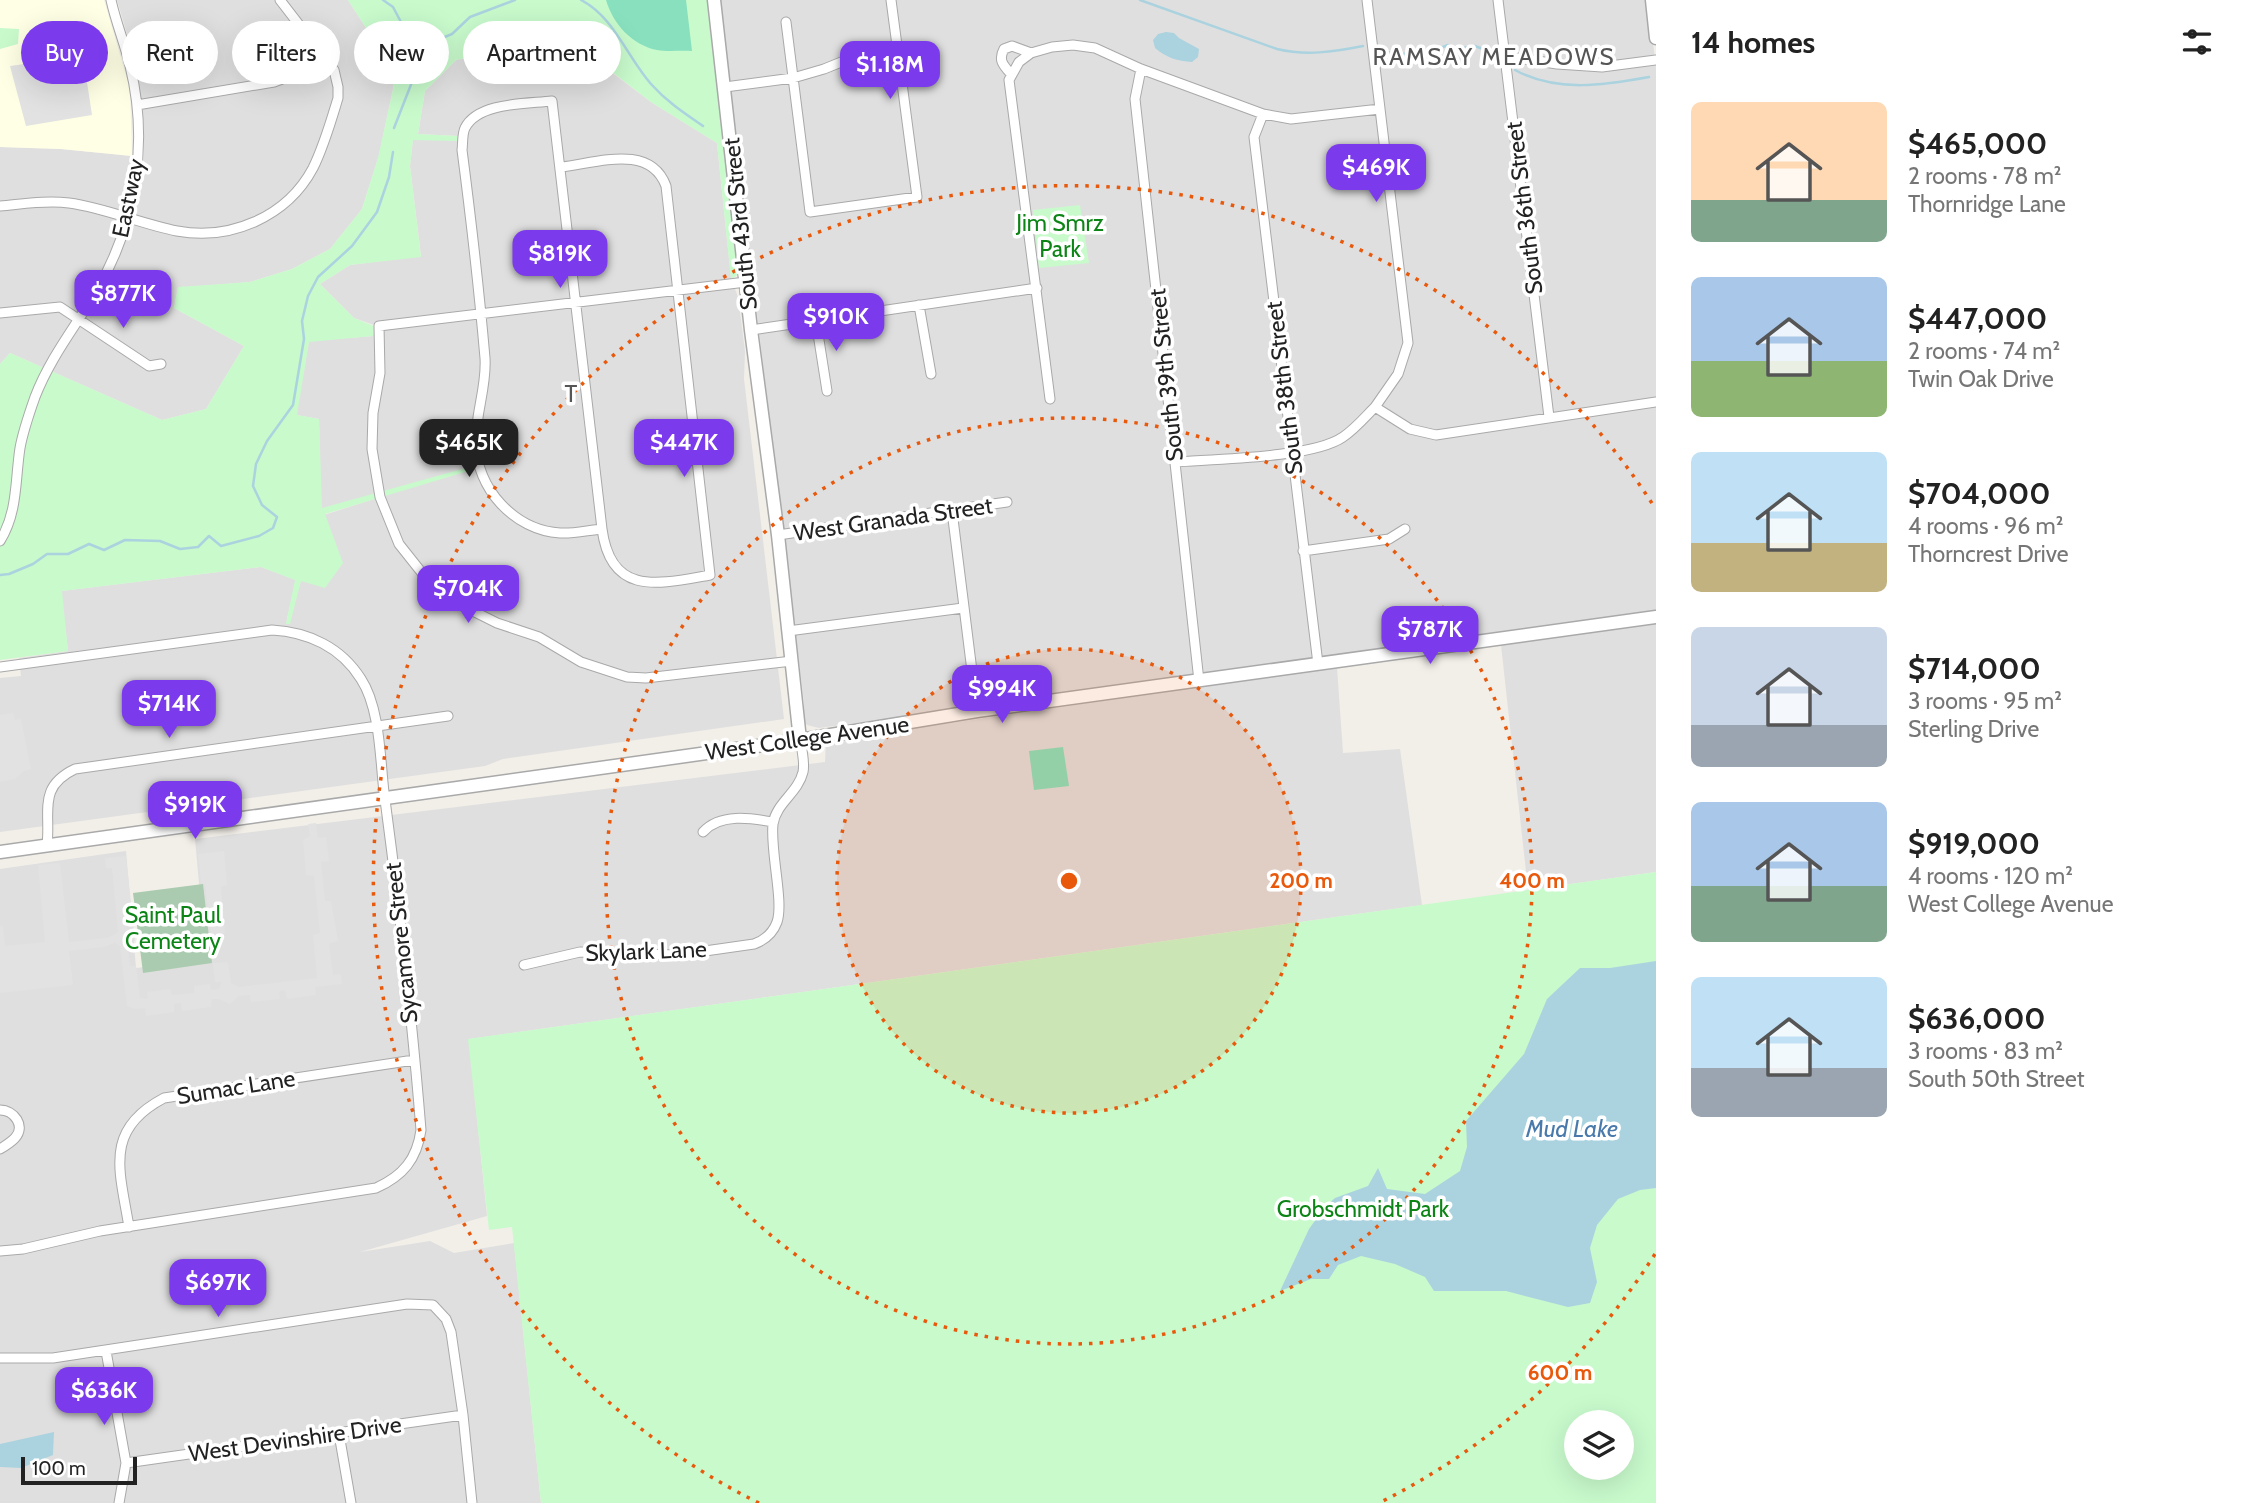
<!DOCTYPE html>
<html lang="en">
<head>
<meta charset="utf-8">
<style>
  :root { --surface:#fff; --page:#f6f6f6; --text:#222; --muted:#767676; --accent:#7c3aed }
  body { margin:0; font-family:Cabin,sans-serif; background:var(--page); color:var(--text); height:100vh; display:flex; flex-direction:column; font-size:26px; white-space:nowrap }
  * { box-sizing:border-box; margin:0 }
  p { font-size:23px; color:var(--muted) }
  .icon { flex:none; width:38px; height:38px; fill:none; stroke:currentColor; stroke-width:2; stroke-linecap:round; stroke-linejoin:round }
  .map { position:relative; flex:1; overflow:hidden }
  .side { display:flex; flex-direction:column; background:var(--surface); width:595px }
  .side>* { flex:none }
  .banner { position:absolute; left:21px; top:21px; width:665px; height:63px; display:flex; gap:14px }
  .buttons { position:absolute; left:1564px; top:1410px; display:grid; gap:14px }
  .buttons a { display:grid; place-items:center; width:70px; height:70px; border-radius:50%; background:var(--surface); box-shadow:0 7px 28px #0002; font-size:35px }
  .scale { position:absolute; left:21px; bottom:18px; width:116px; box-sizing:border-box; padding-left:7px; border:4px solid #222; border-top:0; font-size:19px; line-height:24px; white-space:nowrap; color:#222; -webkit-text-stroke:5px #fff; paint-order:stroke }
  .price { position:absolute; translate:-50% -60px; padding:0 16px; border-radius:14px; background:var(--accent); color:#fff; font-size:23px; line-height:46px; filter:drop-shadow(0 2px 4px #0008) }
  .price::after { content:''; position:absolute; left:50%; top:42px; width:21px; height:16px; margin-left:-10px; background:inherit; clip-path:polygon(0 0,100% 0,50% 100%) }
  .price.on { background:#222; color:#fff }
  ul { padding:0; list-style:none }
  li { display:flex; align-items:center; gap:21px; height:175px; padding:0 35px }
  li span { display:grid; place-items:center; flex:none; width:196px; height:140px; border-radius:10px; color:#555 }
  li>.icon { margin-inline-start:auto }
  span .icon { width:84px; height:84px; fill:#fffc; stroke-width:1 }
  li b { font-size:30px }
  h2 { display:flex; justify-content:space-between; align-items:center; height:84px; padding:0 35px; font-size:30px }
  .pill { padding:0 24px; border-radius:32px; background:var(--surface); box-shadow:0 7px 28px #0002; font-size:24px; line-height:63px }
  .pill.on { background:var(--accent); color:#fff }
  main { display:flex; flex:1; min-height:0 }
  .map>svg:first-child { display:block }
  .residential { fill:#e0dfdf }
  .education { fill:#ffffe5 }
  .cemetery { fill:#aacbaf }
  .park { fill:#c8facc; fill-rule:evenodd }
  .pitch { fill:#88e0be }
  .parking { fill:#e2e2e2 }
  .water { fill:#aad3df }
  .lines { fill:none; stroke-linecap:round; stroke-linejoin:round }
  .stream { stroke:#aad3df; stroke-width:2.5 }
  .minor-casing { stroke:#a9a9a9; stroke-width:11 }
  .tertiary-casing { stroke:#a9a9a9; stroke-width:15 }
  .minor { stroke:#fff; stroke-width:9 }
  .tertiary { stroke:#fff; stroke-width:12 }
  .ring { fill:none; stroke:#e8590c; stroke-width:3.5; stroke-dasharray:3.5 7 }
  .labels { text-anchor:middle; stroke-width:7; stroke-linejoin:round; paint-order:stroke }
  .street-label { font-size:23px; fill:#222; stroke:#fff }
  .park-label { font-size:23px; fill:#0c8416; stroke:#fff }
  .neighbourhood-label { font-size:24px; letter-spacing:2px; fill:#555; stroke:#fff }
  .water-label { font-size:24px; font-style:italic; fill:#4a7aab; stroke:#fff }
  .centre { fill:#e8590c; stroke:#fff; stroke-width:3.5 }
  .ring-label { font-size:21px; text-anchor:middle; font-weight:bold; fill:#e8590c; stroke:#fff; stroke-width:7; stroke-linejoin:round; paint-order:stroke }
</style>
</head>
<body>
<main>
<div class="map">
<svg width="1656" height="1503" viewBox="0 0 1656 1503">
  <rect width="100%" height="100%" fill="#f2efe9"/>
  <path class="residential" d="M117,0H348L370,34L394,84L379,155L362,209L330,249L292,269L250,282L178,288L174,308L244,346L206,409L162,420L10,353L0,364V147L61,149L132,156L144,161V125L137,68Z
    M719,0H1648L1656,68V610L1038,696L965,703L947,710L902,717L819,728L807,725L803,722L804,703Z
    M537,43L594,59L651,102L717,143L731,278L738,297L745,351L744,379L784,719L503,759L485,766L0,832V678L21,676L19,658L68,651L61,591L261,567L296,580L286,623L324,515L474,467L321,509L319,419L296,415L309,341L373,336L374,325L354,318L320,284L350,265L421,256L410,166L413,139L457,136L418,134L425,91L456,60Z
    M1656,623V872L1528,890L1501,645Z
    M1337,667L1343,753L1400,749L1422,905L469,1039L487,1216L360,1252L430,1241L454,1253L514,1243L541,1503H0V869L126,851L136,968L206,960L195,839L825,762L826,741Z"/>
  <path class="education" d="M0,0H104L130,89L132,156L61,149L0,147Z"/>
  <path class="cemetery" d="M203,884L212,963L143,973L133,893Z"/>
  <path class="park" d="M348,0H709L739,274L731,279L717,143L651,102L594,58L537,43L456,60L425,91L418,134L458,136L457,141L413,140L410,166L421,257L350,265L320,284L354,318L374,326L373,336L309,342L297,415L319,419L322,508L473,466L475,469L325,514L343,563L325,588L301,581L290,624H286L295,580L261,567L62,591L68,651L0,660V364L10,353L162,420L206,409L244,346L174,308L178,287L250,282L292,269L330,249L362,209L378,158L394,85L370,34Z
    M0,28L19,29L18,44L0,49Z
    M1080,205L1089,263L1039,268L1033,210Z
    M1656,872V1503H541L512,1227L489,1230L468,1039ZM1577,1423H1622V1468H1577Z"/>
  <path class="pitch" d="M606,0H686L692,51C681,50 668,52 657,50C632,45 613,24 606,0Z
    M1063,747L1069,786L1034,790L1029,751Z"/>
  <path class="parking" d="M83,56L92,115L26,126L10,66Z
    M13,713L15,720L21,719L31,769L24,771L15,779L0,782V715Z
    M316,823L318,838L326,837L329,861L321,862L325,901H331L338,941L329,944L333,975L341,974L342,984L315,987L316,995L287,999L285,990L279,991L280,999L251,1002L250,995L239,996L230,1004L218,999H212L211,1007L182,1011L181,1003L174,1004V1012L146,1016L145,1008L134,1009L127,1006L120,946L115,943L104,947L69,951L73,985L0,993V926H3L5,946L45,942L38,865L60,863L69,942L107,938L118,932L112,868H106L105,858L126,856L135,941L127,942L130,966H136L140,998L148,999L147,992L170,989L172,995L194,993V986L210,984L211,990L219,989L222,982H215L213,963L228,962L231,983L239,987L317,978L313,935L320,933L314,876L306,875L303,840L310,836L308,824Z
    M224,851L227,885L221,887L225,933L211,935L205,884L201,883L198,854Z"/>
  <path class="water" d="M1166,32L1174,33L1179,38L1199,49L1198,57L1192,62C1177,61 1167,58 1155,48L1153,40L1158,34Z
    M1656,961V1188L1640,1190L1618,1199L1597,1225L1590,1248L1597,1282L1590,1303L1568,1307L1506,1291H1434L1425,1277L1395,1264L1361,1256L1338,1265L1329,1279H1311L1280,1291L1309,1229L1325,1207L1335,1198L1368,1186L1378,1168L1387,1189L1425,1194L1460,1171L1467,1147L1466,1121L1524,1054L1547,999L1580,968H1610Z
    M54,1432L53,1455L21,1468L0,1467V1444Z"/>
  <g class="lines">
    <path class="stream" d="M383,0L393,7L420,58
      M581,0C614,17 627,57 651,84C667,102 684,113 703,126
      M1140,0L1277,49C1306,56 1333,52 1363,46
      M1381,50C1401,57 1429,54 1448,45L1456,49L1475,46L1491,52
      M1515,70C1557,93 1605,85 1649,77
      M394,128L421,59L430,43L452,34L470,17L515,0
      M0,575L9,574L33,564L47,554H68L89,544L104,550L125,540L160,541L180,549L198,547L209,536L221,546L259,536L273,528L277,517L262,505L253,486L256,464L267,441L293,405L304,339L302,321L308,296L318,277L352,246L377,212L389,177L393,152"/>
    <g class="minor-casing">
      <path id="minor" d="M1367,0L1408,343L1398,374L1375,407
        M1498,0L1549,417
        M786,22L810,212L917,197L891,0
        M1505,56L1557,64L1602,67L1656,60
        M1141,69L1135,99L1199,681
        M1011,74C1003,65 998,60 1004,49L1012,46L1031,53
        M725,87L793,78L824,69L871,50L898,47
        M137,105L274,82L301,72L324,57
        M1263,114L1254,137L1318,664
        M561,167C597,163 650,143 666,186L710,575C659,584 611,597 602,529L552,101C527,104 478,102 465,128C462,134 463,143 462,150C471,219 479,289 485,358C487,387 475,414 476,443C476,488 514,530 560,533C573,534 589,530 602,529
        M0,206C23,204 46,200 69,203C106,208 141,224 177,231C230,241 287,217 313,168C324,146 331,121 338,98V87L334,70L280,0
        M746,282L379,326L380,373L373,413L372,449L380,497L399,544L426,578L457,603L497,623L539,637L581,662L627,677L646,678L792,661
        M919,305L931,374
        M0,313L60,307L149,366L161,364
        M816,321L827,391
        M751,330L1037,288
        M1050,399L1009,80L1019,62L1031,53L1052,47L1073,45L1095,48L1141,69L1263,114L1291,119L1380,109
        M1175,462C1215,459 1313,458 1343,437C1355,429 1365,417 1375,407L1410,429L1436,435L1656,402
        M952,511L977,711
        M778,535L1007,502
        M0,541C18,512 15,480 20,448C23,431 29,414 35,397C50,358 75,327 96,292C136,224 149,143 130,66C125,44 116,23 111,0
        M1303,551L1389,539L1405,529
        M788,631L963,608
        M0,667L272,630C308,632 341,647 361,679C380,708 380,758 384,792C399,904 412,1018 421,1130C417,1159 403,1176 376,1188L100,1231L23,1249L0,1251
        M703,832C720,813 751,818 773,822
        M47,845C51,812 37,787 75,769L448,716
        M524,965L580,952L677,955L754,944C765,940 773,933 777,922C784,902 770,851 773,824C776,803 798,793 803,772C805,762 802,750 800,740
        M0,1110C14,1110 26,1126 15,1138C11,1142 5,1146 0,1149
        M129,1227C120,1171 103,1130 164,1098L414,1060
        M106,1351L126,1463L119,1503
        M0,1358H53L407,1304L433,1305L446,1319L451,1332L463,1415L472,1503
        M339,1434L351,1503
        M126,1463L463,1415"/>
    </g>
    <g class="tertiary-casing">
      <path id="tertiary" d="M714,0L751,330L778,535L800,740
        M1652,0L1656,38
        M0,852L800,740L977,711L1656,617"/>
    </g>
    <use href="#minor" class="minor"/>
    <use href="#tertiary" class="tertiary"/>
  </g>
  <circle cx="1069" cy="881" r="232" fill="#e8590c" fill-opacity=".12"/>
  <g class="ring">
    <circle cx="1069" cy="881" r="232"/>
    <circle cx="1069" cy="881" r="463"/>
    <path d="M1655 1254A695 695 0 0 1 1379 1503M759 1503A695 695 0 1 1 1655 508"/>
  </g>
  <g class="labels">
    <g class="street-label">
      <text transform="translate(128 198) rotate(-78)" y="8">Eastway</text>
      <text transform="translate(1524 208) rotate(-97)" y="8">South 36th Street</text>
      <text transform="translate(740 224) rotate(-96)" y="8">South 43rd Street</text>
      <text transform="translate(1166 375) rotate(-96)" y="8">South 39th Street</text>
      <text transform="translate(1284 388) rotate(-97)" y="8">South 38th Street</text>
      <text transform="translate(893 519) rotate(-8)" y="8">West Granada Street</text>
      <text transform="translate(807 738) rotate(-8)" y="8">West College Avenue</text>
      <text transform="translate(401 943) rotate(-96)" y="8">Sycamore Street</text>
      <text transform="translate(646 951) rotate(-2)" y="8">Skylark Lane</text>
      <text transform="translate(236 1087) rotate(-9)" y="8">Sumac Lane</text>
      <text transform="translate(295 1439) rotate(-8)" y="8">West Devinshire Drive</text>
    </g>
    <g class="park-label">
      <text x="1060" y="231">Jim Smrz<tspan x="1060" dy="26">Park</tspan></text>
      <text x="173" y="923">Saint Paul<tspan x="173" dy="26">Cemetery</tspan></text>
      <text x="1363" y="1217">Grobschmidt Park</text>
    </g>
    <g class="neighbourhood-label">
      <text x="1494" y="65">RAMSAY MEADOWS</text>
      <text x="572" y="402">T</text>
    </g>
    <g class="water-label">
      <text x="1572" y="1137">Mud Lake</text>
    </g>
  </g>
  <circle cx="1069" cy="881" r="10" class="centre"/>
  <g class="ring-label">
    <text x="1301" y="888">200 m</text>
    <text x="1532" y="888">400 m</text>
    <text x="1560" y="1380">600 m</text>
  </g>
</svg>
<div class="buttons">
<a><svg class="icon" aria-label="layers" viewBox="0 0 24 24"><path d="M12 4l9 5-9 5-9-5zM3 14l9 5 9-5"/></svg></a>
</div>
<div class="scale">100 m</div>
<b class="price" style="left:890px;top:101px">$1.18M</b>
<b class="price" style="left:1376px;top:204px">$469K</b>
<b class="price" style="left:560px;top:290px">$819K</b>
<b class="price" style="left:123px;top:330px">$877K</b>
<b class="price" style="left:836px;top:353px">$910K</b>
<b class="price on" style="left:469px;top:479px">$465K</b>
<b class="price" style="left:684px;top:479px">$447K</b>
<b class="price" style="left:468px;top:625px">$704K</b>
<b class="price" style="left:1430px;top:666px">$787K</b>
<b class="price" style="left:1002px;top:725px">$994K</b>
<b class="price" style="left:169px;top:740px">$714K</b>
<b class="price" style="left:195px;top:841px">$919K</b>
<b class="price" style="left:218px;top:1319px">$697K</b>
<b class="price" style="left:104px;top:1427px">$636K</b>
<div class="banner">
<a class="pill on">Buy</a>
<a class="pill">Rent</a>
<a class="pill">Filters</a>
<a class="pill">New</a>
<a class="pill">Apartment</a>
</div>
</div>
<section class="side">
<h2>14 homes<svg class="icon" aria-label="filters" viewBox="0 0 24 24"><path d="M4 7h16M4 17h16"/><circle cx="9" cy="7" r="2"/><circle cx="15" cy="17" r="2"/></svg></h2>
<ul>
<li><span style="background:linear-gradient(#ffd9b3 70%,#7fa58c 0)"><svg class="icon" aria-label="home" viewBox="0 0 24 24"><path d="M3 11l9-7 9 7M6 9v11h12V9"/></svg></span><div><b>$465,000</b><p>2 rooms · 78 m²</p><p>Thornridge Lane</p></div></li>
<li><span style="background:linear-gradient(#a9c7e8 60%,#8fb573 0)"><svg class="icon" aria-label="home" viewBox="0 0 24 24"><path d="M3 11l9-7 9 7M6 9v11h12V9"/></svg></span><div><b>$447,000</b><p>2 rooms · 74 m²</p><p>Twin Oak Drive</p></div></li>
<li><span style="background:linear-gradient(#bfe0f5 65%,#c2b280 0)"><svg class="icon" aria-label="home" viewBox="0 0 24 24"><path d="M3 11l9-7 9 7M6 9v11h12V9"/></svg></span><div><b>$704,000</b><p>4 rooms · 96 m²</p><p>Thorncrest Drive</p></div></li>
<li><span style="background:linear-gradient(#c9d6e8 70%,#9aa5b1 0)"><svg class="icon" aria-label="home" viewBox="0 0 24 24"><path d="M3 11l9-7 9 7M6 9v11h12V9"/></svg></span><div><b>$714,000</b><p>3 rooms · 95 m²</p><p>Sterling Drive</p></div></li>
<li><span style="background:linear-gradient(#a9c7e8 60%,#7fa58c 0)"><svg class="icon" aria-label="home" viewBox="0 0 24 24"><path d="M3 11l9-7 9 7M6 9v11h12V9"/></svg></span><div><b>$919,000</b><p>4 rooms · 120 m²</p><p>West College Avenue</p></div></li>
<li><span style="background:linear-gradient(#bfe0f5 65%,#9aa5b1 0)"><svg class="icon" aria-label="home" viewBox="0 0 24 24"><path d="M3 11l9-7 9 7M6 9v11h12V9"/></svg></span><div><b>$636,000</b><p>3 rooms · 83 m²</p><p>South 50th Street</p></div></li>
</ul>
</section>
</main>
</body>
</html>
